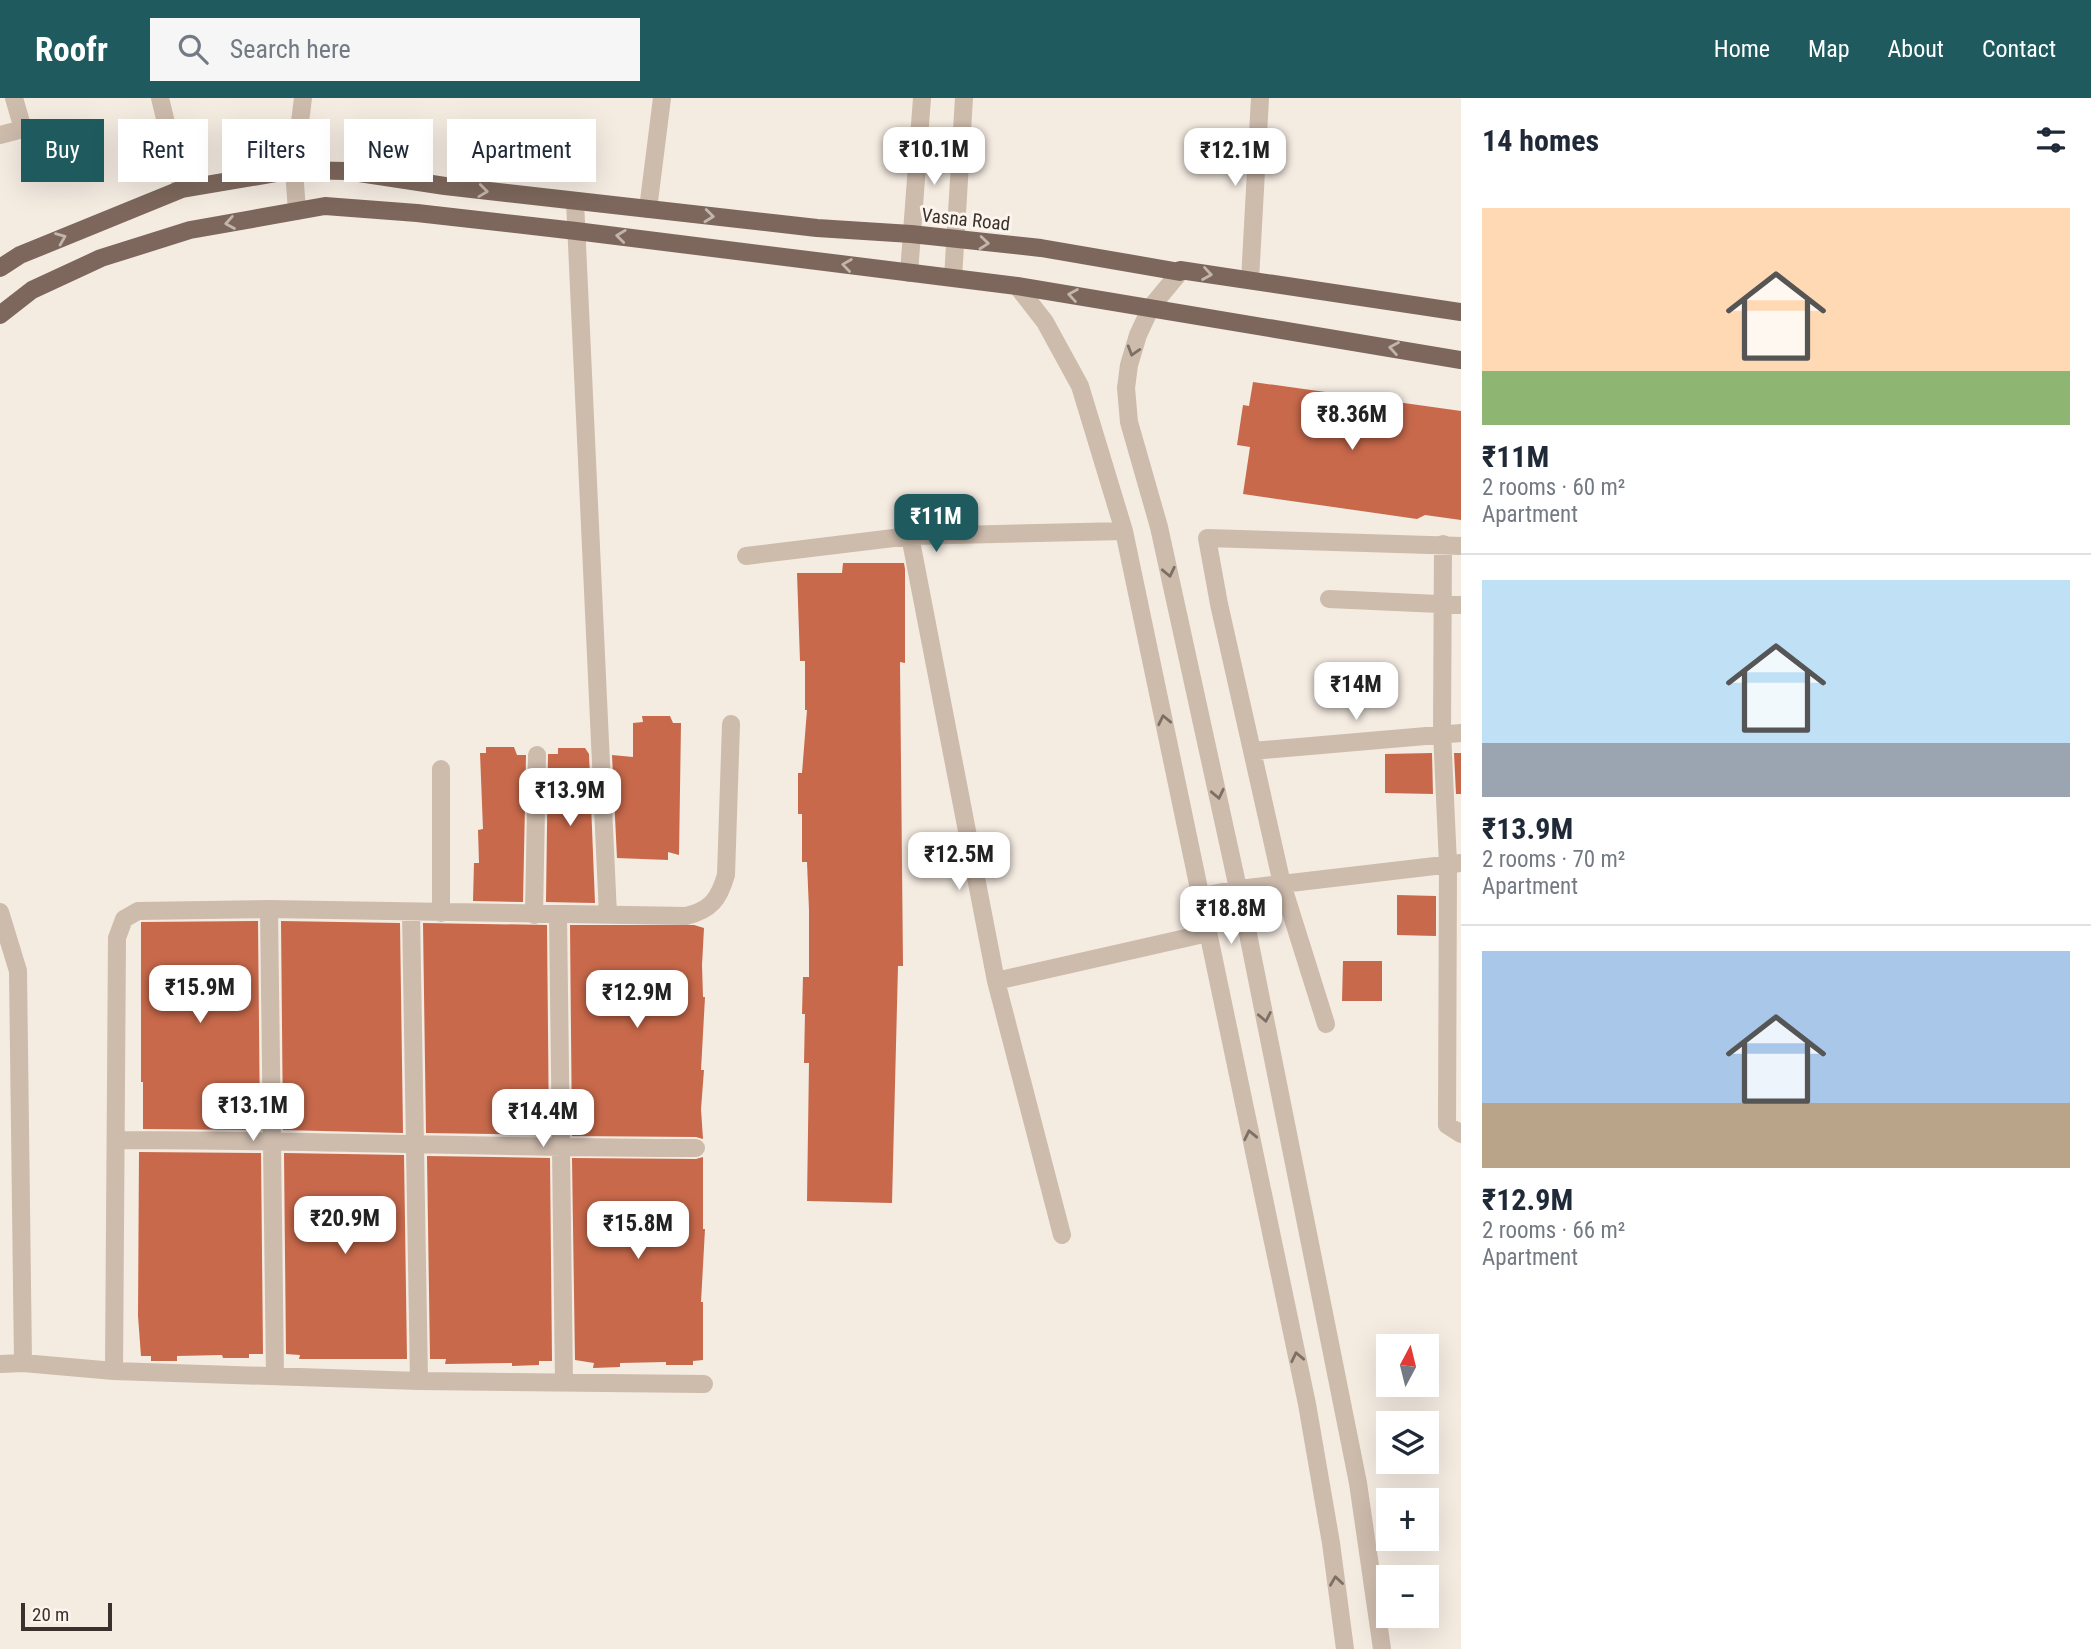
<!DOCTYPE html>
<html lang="en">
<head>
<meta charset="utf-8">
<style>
  :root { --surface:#fff; --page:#f6f6f7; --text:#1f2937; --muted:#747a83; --line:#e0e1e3; --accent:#1f5a5e }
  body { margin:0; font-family:"Roboto Condensed",sans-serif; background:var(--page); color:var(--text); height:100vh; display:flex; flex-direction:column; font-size:26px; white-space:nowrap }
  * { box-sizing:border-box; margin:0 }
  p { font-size:23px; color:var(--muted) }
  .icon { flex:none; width:38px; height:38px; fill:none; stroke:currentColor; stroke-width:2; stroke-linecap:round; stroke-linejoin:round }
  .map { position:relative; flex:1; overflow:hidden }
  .drawer { display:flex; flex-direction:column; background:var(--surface); width:630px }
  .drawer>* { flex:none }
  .top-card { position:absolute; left:21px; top:21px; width:665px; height:63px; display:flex; gap:14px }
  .needle { width:46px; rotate:7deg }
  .buttons { position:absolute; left:1376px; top:1236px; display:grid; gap:14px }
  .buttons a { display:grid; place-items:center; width:63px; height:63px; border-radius:0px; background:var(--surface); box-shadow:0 7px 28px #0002; font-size:35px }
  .scale { position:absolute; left:21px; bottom:18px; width:91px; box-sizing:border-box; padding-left:7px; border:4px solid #3b302b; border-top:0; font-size:19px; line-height:24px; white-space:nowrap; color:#3b302b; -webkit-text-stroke:5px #fbf5ee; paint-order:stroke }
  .price { position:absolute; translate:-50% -60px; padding:0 16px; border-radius:14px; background:#fff; color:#222; font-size:23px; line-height:46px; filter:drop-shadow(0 2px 4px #0008) }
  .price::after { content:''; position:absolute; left:50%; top:42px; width:21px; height:16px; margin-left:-10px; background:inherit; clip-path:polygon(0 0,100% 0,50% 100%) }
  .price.selected { background:var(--accent); color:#fff }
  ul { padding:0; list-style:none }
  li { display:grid; align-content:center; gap:14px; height:371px; padding:0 21px }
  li+li { border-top:2px solid var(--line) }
  li span { display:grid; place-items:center; height:217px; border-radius:0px; color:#555 }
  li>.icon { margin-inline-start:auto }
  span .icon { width:126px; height:126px; fill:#fffc; stroke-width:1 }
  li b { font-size:30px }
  h2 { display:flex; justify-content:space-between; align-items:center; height:84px; padding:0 21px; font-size:30px }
  .tag { padding:0 24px; border-radius:0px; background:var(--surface); box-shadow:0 7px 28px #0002; font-size:24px; line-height:63px }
  .tag.selected { background:var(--accent); color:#fff }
  header { display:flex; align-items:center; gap:42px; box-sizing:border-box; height:98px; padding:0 35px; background:var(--accent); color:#fff }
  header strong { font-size:33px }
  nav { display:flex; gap:38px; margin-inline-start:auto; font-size:24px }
  .search { width:490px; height:63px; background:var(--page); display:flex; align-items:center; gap:18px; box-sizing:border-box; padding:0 24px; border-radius:0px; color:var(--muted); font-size:26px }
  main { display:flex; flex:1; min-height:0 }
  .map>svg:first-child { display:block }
  .building { fill:#c8694b }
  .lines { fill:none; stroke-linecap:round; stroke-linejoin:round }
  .minor { stroke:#cdbbac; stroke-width:18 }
  .major { stroke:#7d675c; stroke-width:18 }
  .oneway { stroke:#c2b5ac }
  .oneway2 { stroke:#7d6f65 }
  .labels { text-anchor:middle; stroke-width:6; stroke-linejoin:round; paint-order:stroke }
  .street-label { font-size:19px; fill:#3b302b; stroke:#fbf5ee }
</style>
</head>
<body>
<header>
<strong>Roofr</strong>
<div class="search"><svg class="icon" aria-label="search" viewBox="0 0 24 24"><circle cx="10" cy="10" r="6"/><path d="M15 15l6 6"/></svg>Search here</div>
<nav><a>Home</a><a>Map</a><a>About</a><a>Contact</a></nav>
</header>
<main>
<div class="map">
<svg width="1461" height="1551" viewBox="0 0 1461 1551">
  <rect width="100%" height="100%" fill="#f4ebe1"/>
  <path class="building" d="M1253,284L1461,313V422L1425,417L1417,421L1243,396L1250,349L1237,347L1243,307L1249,308Z
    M843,465H904L905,471V565L900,564L903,868H898L892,1105L807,1103L809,965H804L805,916H802L803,879H809V812L807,764H802V716H798V675H802L807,612H805V563H800L797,475H842Z
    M642,618H670L673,625H681L679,757L668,754V762L617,760L612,657L633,659V625L643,624Z
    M486,649H514L517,657H526L523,804L473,803L474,765H479L478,732L483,731L480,655H486Z
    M558,650H585L589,656L595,805L546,804L548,656H558Z
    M1432,655L1433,696L1385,695V656Z
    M1454,655H1461V696H1456Z
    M1397,797L1436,798V838L1397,837Z
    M258,823L260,1032L143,1031V984H141V824Z
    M281,823L400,825L403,1035L283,1032Z
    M423,825L547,827L549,1037L426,1035Z
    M570,827H694L704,830L702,867L703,899H705L701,972H704L701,1011L703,1041L696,1039L572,1038Z
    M1343,863H1382V903H1342Z
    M139,1054L261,1055L263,1256H249V1260H223L222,1257L177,1258V1263H151V1258H141L138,1218Z
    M284,1055L404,1057L407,1261H299L300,1257L286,1256Z
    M427,1058L550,1060L552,1263H539V1267L512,1268V1265L445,1266L446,1261H430Z
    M703,1059V1131H705L701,1204H703V1262L693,1263V1267H666V1264L620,1265V1269L593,1270L594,1265L575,1262L572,1060L696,1061Z"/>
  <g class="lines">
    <path class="minor" d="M160,0L182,91
      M0,37L23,31L14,0
      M575,103L608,817
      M648,111L662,0
      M297,113L294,72L303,0
      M1180,174L1151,209L1138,237L1129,267L1126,290L1129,324L1159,429L1248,836L1358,1385L1382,1551
      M909,175L922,0
      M953,180L964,0
      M1250,182L1260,0
      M1017,188L1045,224L1080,288L1124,433L1307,1306L1331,1445L1345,1551
      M910,438L996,883L1062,1137
      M1443,446L1442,634L1448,766L1447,1027L1461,1036
      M746,458L910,438L1124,433
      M1329,501L1461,507
      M1252,653L1461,635
      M441,671V815
      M1201,798L1239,791L1461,765
      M269,811L275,1278
      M0,814L18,873L23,1265
      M411,814L419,1283
      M534,817L537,657
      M558,817L564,1285
      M996,883L1208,835
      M1326,926L1282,786L1219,506L1207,440L1461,448
      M117,1042C310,1042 503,1050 696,1050
      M0,1266L23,1265L114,1273L419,1283L704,1286
      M114,1273L117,840L124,821L138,813L269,811L686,818C711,812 719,801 726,777L731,626"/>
    <path class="major" d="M0,170L20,157L182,91L294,72L346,73L445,88L817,130L911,136L1041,150L1180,174V172L1461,214
      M0,217L32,192L101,160L190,132L325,108L417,115L576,133L1017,188L1461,262"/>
  </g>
  <defs><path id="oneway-chevron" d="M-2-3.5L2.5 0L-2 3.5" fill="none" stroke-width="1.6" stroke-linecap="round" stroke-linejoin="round" transform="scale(1.75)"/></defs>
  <g class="oneway">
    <use href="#oneway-chevron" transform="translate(483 93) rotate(7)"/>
    <use href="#oneway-chevron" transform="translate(709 118) rotate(6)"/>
    <use href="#oneway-chevron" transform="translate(230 125) rotate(170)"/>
    <use href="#oneway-chevron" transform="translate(621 138) rotate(-173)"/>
    <use href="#oneway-chevron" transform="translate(61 140) rotate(-22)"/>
    <use href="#oneway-chevron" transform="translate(984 145) rotate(5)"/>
    <use href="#oneway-chevron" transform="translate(847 167) rotate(-172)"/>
    <use href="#oneway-chevron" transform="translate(1207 176) rotate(9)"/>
    <use href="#oneway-chevron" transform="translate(1073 197) rotate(-171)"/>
    <use href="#oneway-chevron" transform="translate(1394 250) rotate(-170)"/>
  </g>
  <g class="oneway2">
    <use href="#oneway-chevron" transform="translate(1133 253) rotate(107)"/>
    <use href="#oneway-chevron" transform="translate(1169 474) rotate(78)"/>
    <use href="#oneway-chevron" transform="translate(1164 622) rotate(-102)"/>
    <use href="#oneway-chevron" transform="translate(1218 696) rotate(78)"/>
    <use href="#oneway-chevron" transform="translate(1265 919) rotate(79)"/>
    <use href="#oneway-chevron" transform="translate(1250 1037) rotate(-102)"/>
    <use href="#oneway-chevron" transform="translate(1297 1259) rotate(-102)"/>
    <use href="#oneway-chevron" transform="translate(1336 1483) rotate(-98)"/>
  </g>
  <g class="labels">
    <g class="street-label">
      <text transform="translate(966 121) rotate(6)" y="7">Vasna Road</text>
    </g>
  </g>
</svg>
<div class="buttons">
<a><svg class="needle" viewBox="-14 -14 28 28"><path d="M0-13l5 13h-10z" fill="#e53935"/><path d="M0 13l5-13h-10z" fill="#747a83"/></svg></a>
<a><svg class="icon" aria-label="layers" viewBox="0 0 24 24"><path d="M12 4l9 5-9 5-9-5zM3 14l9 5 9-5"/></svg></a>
<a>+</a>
<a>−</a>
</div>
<div class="scale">20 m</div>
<b class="price" style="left:934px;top:89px">₹10.1M</b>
<b class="price" style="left:1235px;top:90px">₹12.1M</b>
<b class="price" style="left:1352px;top:354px">₹8.36M</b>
<b class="price selected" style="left:936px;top:456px">₹11M</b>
<b class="price" style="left:1356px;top:624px">₹14M</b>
<b class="price" style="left:570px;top:730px">₹13.9M</b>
<b class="price" style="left:959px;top:794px">₹12.5M</b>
<b class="price" style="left:1231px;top:848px">₹18.8M</b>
<b class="price" style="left:200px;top:927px">₹15.9M</b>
<b class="price" style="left:637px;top:932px">₹12.9M</b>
<b class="price" style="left:253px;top:1045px">₹13.1M</b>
<b class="price" style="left:543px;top:1051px">₹14.4M</b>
<b class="price" style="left:345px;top:1158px">₹20.9M</b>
<b class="price" style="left:638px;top:1163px">₹15.8M</b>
<div class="top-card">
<a class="tag selected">Buy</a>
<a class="tag">Rent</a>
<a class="tag">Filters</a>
<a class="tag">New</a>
<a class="tag">Apartment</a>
</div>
</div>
<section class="drawer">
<h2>14 homes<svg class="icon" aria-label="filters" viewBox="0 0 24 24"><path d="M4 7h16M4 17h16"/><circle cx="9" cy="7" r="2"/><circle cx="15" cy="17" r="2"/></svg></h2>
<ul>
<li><span style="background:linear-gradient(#ffd9b3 75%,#8fb573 0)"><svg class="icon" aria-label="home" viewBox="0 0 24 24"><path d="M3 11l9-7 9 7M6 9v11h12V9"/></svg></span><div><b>₹11M</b><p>2 rooms · 60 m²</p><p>Apartment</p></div></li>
<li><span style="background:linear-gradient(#bfe0f5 75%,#9aa5b1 0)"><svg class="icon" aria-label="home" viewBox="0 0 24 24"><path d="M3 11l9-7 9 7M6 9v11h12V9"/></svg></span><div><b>₹13.9M</b><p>2 rooms · 70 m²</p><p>Apartment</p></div></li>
<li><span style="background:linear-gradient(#a9c7e8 70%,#b9a48a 0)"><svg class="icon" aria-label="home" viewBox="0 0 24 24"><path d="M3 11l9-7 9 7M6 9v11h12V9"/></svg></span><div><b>₹12.9M</b><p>2 rooms · 66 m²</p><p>Apartment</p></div></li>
</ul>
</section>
</main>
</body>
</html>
